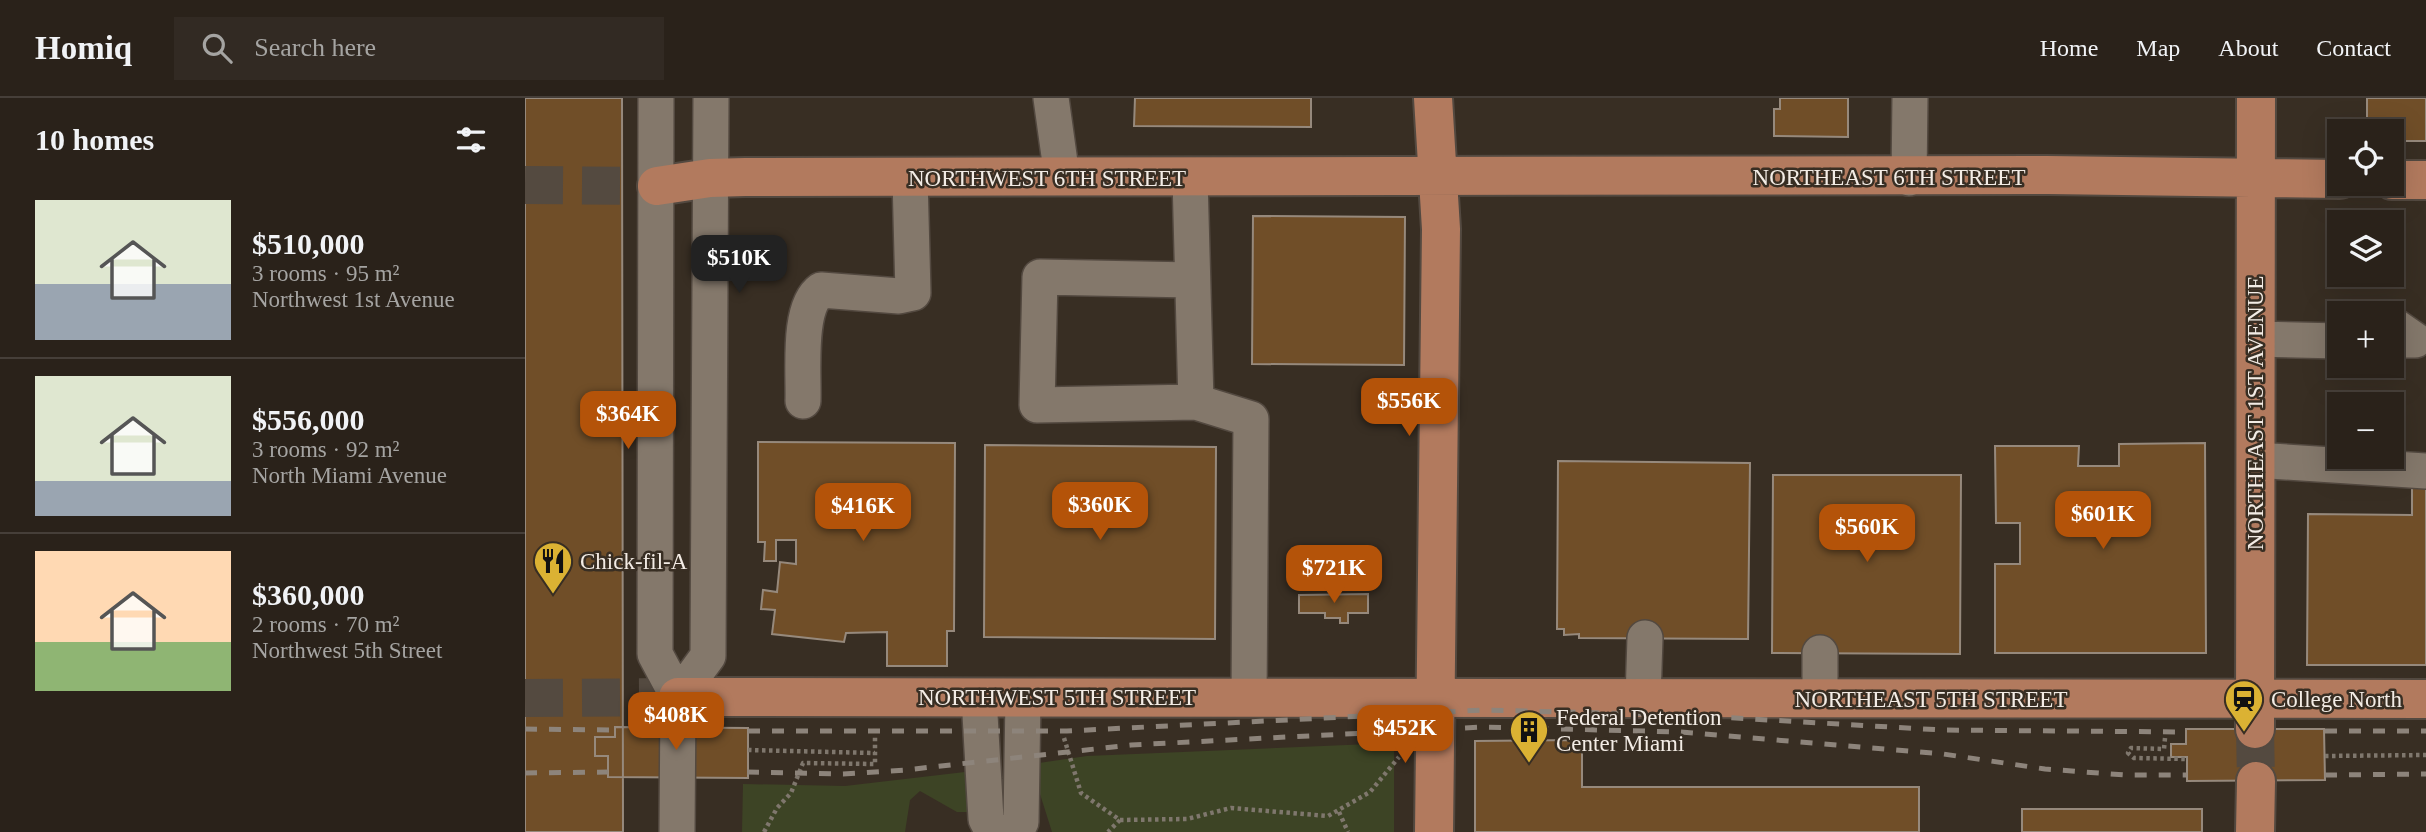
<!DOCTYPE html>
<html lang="en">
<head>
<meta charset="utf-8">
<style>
  :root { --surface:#2a221a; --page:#322a23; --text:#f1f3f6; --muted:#a5a4a2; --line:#463f39; --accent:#b45309 }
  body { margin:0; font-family:Georgia,serif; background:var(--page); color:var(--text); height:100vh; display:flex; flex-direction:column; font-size:26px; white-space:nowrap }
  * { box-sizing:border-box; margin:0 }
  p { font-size:23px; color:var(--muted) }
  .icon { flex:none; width:38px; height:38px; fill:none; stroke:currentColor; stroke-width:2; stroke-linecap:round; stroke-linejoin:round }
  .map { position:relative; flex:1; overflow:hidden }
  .sheet { display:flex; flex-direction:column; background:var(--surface); width:525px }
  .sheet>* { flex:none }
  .buttons { position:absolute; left:1802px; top:21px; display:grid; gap:14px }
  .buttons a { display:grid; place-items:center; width:77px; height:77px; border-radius:0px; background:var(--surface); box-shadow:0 7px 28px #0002,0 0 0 2px var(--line); font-size:35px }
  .price { position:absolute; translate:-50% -60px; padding:0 16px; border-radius:14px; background:var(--accent); color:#fff; font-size:23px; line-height:46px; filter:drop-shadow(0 2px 4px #0008) }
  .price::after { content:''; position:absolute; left:50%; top:42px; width:21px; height:16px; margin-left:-10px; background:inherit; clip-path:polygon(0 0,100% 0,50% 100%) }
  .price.current { background:#222; color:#fff }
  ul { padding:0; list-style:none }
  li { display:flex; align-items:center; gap:21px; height:175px; padding:0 35px }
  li+li { border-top:2px solid var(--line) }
  li span { display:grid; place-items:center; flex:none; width:196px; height:140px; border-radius:0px; color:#555 }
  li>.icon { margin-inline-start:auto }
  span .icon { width:84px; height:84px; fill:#fffc; stroke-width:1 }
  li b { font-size:30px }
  h2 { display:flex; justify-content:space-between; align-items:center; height:84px; padding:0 35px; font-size:30px }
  header { display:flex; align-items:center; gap:42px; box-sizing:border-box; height:98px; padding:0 35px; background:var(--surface); border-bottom:2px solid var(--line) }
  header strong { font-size:33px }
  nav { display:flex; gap:38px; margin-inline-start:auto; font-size:24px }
  .search { width:490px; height:63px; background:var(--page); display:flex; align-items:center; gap:18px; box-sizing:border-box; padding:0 24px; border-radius:0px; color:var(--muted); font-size:26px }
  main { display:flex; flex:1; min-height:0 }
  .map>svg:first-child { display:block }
  .green { fill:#3d4425 }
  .building { fill:#704e28; stroke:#96897c; stroke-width:2 }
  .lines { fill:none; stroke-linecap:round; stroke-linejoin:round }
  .major-tunnel { stroke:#544a40; stroke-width:38; stroke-dasharray:38 19; stroke-linecap:butt }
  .minor-casing { stroke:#534940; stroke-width:38 }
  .major-casing { stroke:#534940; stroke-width:42 }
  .path { stroke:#7f776d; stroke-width:4.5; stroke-dasharray:3.5 3.5; stroke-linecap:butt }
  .minor { stroke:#84786b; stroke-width:35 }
  .major { stroke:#b27a5e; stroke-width:38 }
  .rail { stroke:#8d847b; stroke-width:5; stroke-dasharray:12 12; stroke-linecap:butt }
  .labels { text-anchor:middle; stroke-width:5; stroke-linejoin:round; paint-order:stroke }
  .street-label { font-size:23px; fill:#f3ece5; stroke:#382e23 }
  .poi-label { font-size:23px; fill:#f3ece5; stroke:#382e23; text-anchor:start }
</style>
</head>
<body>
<header>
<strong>Homiq</strong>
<div class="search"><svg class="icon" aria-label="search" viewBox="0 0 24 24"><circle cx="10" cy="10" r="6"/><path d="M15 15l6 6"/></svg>Search here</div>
<nav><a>Home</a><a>Map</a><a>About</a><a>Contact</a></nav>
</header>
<main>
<section class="sheet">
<h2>10 homes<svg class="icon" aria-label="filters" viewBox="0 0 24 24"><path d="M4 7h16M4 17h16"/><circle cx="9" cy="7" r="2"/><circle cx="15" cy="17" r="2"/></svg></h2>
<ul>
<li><span style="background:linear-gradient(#dfe7d0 60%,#9aa5b1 0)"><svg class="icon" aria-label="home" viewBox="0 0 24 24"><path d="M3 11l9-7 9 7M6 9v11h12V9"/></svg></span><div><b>$510,000</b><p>3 rooms · 95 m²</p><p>Northwest 1st Avenue</p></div></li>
<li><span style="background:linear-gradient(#dfe7d0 75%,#9aa5b1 0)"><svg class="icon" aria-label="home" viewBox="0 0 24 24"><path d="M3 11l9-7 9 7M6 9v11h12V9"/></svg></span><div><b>$556,000</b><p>3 rooms · 92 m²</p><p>North Miami Avenue</p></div></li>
<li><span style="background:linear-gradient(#ffd9b3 65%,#8fb573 0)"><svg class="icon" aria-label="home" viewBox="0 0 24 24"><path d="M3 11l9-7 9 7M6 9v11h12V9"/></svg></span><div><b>$360,000</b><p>2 rooms · 70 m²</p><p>Northwest 5th Street</p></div></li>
</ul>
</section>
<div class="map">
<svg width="1901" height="734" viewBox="0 0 1901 734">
  <rect width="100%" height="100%" fill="#382e23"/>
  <path class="green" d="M869,645V734H527L515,696L500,667L562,658Z
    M457,672L451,714H432L395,693L385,702L380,734H217L218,686L320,688Z"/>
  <path class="building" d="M0,0H97L98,734H0Z
    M610,0H786V29L609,28Z
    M1255,0H1323V39L1249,38V11H1255Z
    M1842,0H1901V43H1867V33H1842Z
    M728,118L880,119L879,267L727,266Z
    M233,344L430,345L429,533H422V568H362V534L321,535L319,544L247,536L250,512L236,511L238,492L252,494L255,464L271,466V442H251V463H239L240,444H233Z
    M1680,345L1681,555H1470V466H1495V425H1471L1470,348H1554L1553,368H1594V346Z
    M460,347L691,349L690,541L459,539Z
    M1033,363L1225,365L1223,541L1054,540V536L1039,537V531H1032Z
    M1248,377H1436L1435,556L1247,555Z
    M1887,389H1901V567H1782L1783,416L1887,417Z
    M843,496V515H823V525H815V520H800V515H774V497Z
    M90,629L223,630V680L83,679V658H70V639H90Z
    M1661,631H1799L1800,682L1662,683V659H1646V646H1661Z
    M1057,642V689H1394V734H950V643Z
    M1497,711H1677V734H1497Z"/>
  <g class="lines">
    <path class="major-tunnel" d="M0,87L132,88
      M0,600L153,599
      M1730,631L1731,683"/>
    <g class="minor-casing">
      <path id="minor" d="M131,0L130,556L153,599L152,734
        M526,0L537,79
        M665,80L671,304L512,307L515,179L667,182
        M1384,80L1385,0
        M1867,226L1890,242H1867
        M1730,241L1815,243
        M278,303C279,274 272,209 296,192L374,198L388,195L385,80
        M671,304L726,321L724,600
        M1730,362L1901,373
        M153,599L183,558L186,0
        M454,599L461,721L468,734
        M1118,600L1120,540
        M1295,601V555
        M490,734L496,724L498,600"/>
    </g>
    <g class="major-casing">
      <path id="major" d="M908,0L916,131L909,734
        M1867,82H1901
        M132,88L185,80L220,79L1523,77L1815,81
        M153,599L1901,601
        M1730,631L1731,0
        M1730,734L1731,683"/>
    </g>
    <path class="path" d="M539,640L556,695L595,722L583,734
      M1640,640L1639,651L1606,650L1603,655L1609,660L1661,661
      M223,652L350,655
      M1800,658L1901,657
      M814,714L823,734
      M595,722L662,721L706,710L803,718L845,694L874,659
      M239,734L252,710L266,695L278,665L350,666V638"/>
    <use href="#minor" class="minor"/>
    <use href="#major" class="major"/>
    <path class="rail" d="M0,631L90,632
      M223,633H542L959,612L1157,617L1417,632L1661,634
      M1800,633H1901
      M222,674L318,676L380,672L606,647L958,629L1155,634L1418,656L1520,671L1600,677H1661
      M0,675L83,674
      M1800,677L1901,676"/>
  </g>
  <defs>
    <g id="restaurant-pin" transform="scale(2.0125)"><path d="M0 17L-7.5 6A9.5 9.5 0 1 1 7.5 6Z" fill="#dbb233" stroke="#382e23"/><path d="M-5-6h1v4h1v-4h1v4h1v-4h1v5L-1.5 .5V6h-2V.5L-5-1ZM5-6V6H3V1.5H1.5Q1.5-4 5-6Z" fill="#111"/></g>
    <g id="station-pin" transform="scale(2.0125)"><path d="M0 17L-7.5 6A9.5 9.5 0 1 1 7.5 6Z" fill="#dbb233" stroke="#382e23"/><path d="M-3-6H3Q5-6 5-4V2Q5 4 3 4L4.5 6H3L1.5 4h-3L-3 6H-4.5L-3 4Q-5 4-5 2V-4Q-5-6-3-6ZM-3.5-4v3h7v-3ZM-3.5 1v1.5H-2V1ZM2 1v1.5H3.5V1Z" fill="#111"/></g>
    <g id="building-pin" transform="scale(2.0125)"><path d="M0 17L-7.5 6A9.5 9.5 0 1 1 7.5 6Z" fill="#dbb233" stroke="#382e23"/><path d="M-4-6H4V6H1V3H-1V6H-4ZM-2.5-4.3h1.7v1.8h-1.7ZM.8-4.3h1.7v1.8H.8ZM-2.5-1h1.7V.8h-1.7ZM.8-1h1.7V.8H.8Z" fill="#111"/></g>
  </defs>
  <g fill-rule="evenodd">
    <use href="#restaurant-pin" x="28" y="463"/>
    <use href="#station-pin" x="1719" y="601"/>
    <use href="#building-pin" x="1004" y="632"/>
  </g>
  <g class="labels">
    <g class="street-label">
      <text x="1364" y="87">NORTHEAST 6TH STREET</text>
      <text x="522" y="88">NORTHWEST 6TH STREET</text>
      <text transform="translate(1730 315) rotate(-90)" y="8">NORTHEAST 1ST AVENUE</text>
      <text x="532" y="607">NORTHWEST 5TH STREET</text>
      <text x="1406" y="609">NORTHEAST 5TH STREET</text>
    </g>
    <g class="poi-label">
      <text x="55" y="471">Chick-fil-A</text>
      <text x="1746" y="609">College North</text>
      <text x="1031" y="627">Federal Detention<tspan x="1031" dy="26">Center Miami</tspan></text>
    </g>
  </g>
</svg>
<div class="buttons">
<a><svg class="icon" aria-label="locate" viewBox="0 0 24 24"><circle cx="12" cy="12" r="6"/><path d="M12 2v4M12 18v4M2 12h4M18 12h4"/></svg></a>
<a><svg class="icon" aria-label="layers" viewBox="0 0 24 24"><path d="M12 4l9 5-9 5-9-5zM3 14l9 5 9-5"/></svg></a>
<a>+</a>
<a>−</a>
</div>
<b class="price current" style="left:214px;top:197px">$510K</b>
<b class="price" style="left:884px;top:340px">$556K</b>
<b class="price" style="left:103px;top:353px">$364K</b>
<b class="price" style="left:575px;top:444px">$360K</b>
<b class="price" style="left:338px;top:445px">$416K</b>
<b class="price" style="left:1578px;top:453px">$601K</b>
<b class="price" style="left:1342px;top:466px">$560K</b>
<b class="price" style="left:809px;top:507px">$721K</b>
<b class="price" style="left:151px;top:654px">$408K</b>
<b class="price" style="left:880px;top:667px">$452K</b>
</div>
</main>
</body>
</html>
